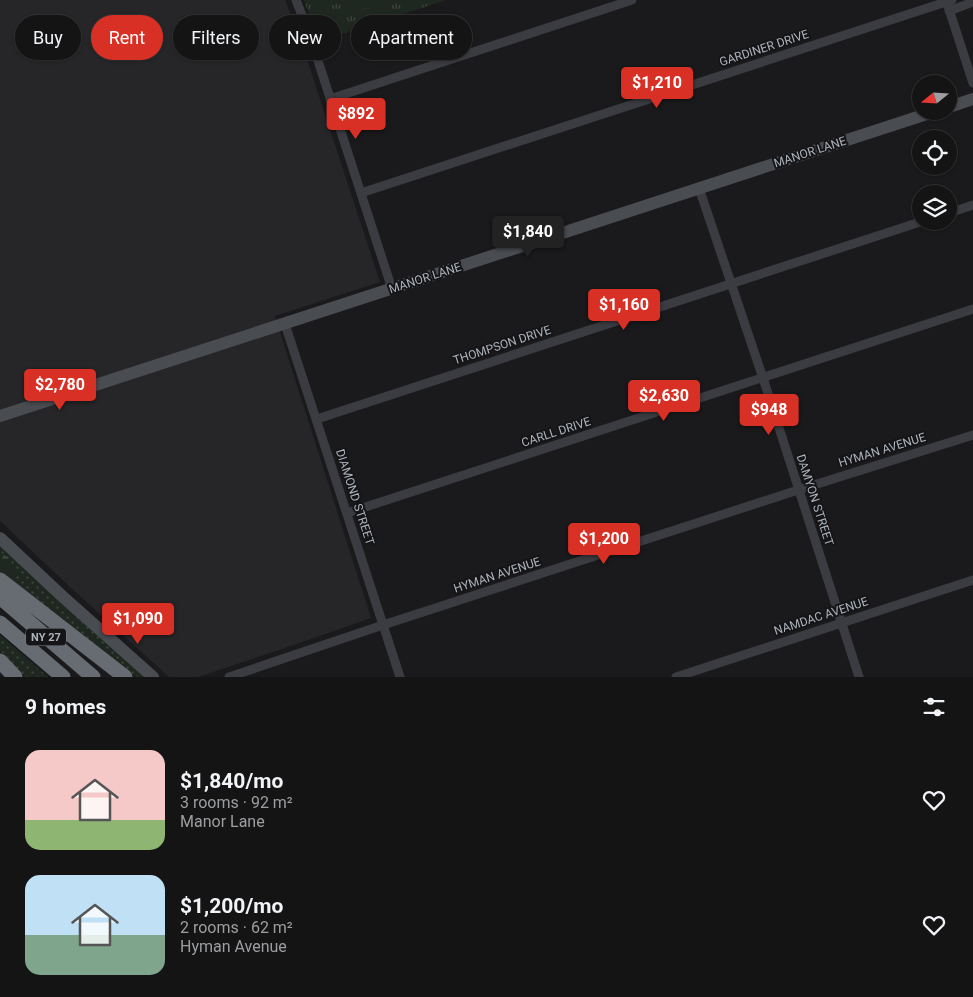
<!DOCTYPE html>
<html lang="en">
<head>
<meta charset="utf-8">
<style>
  :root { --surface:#141415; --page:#212122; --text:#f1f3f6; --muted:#9d9ea0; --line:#333334; --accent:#d93025 }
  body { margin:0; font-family:Roboto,sans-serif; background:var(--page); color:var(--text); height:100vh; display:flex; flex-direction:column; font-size:19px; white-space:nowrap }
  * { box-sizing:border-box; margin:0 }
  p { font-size:16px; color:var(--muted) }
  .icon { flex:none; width:28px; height:28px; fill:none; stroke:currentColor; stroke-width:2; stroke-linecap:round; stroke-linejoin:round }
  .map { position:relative; height:677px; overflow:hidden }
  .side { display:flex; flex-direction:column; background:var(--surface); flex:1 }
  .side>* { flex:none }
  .top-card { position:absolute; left:15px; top:15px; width:500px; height:45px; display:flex; gap:10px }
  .needle { width:32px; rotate:252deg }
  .fabs { position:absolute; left:912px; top:75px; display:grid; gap:10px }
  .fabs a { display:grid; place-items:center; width:45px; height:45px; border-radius:50%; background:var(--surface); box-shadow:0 1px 4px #0004,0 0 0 1px var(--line); font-size:25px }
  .price { position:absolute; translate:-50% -42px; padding:0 11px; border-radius:5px; background:var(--accent); color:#fff; font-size:16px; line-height:32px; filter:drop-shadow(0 1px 2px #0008) }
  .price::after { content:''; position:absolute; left:50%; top:30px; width:15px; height:11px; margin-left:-8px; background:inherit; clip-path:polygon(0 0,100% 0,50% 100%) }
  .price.selected { background:#222; color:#fff }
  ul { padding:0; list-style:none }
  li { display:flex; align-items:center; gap:15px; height:125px; padding:0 25px }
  li span { display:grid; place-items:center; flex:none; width:140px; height:100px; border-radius:15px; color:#555 }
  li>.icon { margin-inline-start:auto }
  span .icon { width:60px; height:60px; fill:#fffc; stroke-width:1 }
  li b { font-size:21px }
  h2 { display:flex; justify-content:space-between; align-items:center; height:60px; padding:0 25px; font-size:21px }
  .chip { padding:0 18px; border-radius:22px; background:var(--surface); box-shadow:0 1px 4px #0004,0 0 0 1px var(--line); font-size:18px; line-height:45px }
  .chip.selected { background:var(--accent); color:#fff }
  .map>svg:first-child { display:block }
  .built { fill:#262629 }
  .grass { fill:url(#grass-dots) }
  .forest { fill:url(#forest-firs) }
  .park { fill:url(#park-tufts) }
  .garden { fill:#1f2820 }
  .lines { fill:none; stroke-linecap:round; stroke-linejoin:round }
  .street { stroke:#3b3c41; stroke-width:9 }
  .secondary { stroke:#494c51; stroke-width:12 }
  .highway { stroke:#676b72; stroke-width:15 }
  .labels { text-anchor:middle; stroke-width:4; stroke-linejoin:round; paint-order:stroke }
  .shield { fill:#151517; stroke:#7f848a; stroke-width:1 }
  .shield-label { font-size:11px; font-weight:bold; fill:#acb3bc }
  .street-label { font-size:12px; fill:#acb3bc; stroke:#151517 }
</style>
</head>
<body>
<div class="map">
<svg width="973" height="677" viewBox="0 0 973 677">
  <defs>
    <pattern id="grass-dots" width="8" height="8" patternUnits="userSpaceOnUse" patternTransform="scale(1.25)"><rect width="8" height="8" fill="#1f2820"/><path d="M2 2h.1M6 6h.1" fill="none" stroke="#3d453e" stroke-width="1.8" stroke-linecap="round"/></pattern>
    <pattern id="forest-firs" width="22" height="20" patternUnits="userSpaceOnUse" patternTransform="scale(1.25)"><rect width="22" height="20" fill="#1f2820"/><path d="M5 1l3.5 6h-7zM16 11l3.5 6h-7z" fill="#3d453e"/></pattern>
    <pattern id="park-tufts" width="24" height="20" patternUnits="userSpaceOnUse" patternTransform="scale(1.25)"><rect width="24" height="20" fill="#1f2820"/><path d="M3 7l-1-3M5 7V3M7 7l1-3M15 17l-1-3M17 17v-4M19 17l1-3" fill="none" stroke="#3d453e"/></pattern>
  </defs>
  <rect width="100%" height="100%" fill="#1a1a1c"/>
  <path class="built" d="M0,0H285L303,47L380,282L275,316L371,618L285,648L198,677H169L70,587L0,521Z"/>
  <path class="grass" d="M0,543L149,677H136L0,574Z
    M0,635L48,677H24L0,651Z"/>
  <path class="forest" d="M0,551C8,559 20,567 16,579L12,580L0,571Z"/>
  <path class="park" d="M304,0H446L318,42Z"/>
  <path class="garden" d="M335,0H406C388,6 369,11 350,7C345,6 340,2 335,0Z"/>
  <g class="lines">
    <path class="street" d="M296,0L309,33L392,289
      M946,0L973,83
      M949,11L973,2
      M330,99L632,0
      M699,188L763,378L859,677
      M361,193L952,0
      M949,213L973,205
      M285,324L400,677
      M317,419L923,221
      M347,513L973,309
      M229,677L383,625L798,490L973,435
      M676,677L973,580"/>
    <path class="secondary" d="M949,107L973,99
      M0,416C312,316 624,212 936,111
      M0,538L62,596L153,677"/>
    <path class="highway" d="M0,580L125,677
      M0,597L93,677
      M0,623L63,677
      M0,661L15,677"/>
  </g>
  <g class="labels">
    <rect class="shield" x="26" y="628.5" width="40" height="17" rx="4"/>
    <g class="shield-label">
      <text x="46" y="641">NY 27</text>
    </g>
    <g class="street-label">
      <text transform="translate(764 48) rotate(-18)" y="4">GARDINER DRIVE</text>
      <text transform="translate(810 152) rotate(-18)" y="4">MANOR LANE</text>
      <text transform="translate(425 278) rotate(-18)" y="4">MANOR LANE</text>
      <text transform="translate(502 345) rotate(-18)" y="4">THOMPSON DRIVE</text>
      <text transform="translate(556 432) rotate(-18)" y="4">CARLL DRIVE</text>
      <text transform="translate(882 450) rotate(-17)" y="4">HYMAN AVENUE</text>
      <text transform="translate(355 497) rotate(72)" y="4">DIAMOND STREET</text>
      <text transform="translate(815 500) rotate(72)" y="4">DAMYON STREET</text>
      <text transform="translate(497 575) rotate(-18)" y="4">HYMAN AVENUE</text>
      <text transform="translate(821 616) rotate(-18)" y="4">NAMDAC AVENUE</text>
    </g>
  </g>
</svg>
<div class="fabs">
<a><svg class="needle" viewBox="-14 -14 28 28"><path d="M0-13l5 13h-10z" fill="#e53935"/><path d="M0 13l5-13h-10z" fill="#9d9ea0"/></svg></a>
<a><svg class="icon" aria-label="locate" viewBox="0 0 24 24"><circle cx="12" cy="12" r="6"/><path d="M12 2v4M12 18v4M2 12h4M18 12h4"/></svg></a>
<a><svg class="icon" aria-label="layers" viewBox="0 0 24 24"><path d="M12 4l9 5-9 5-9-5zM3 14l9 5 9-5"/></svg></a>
</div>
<b class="price" style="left:657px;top:109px">$1,210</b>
<b class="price" style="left:356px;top:140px">$892</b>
<b class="price selected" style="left:528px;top:258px">$1,840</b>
<b class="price" style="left:624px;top:331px">$1,160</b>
<b class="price" style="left:60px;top:411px">$2,780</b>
<b class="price" style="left:664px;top:422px">$2,630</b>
<b class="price" style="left:769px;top:436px">$948</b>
<b class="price" style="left:604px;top:565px">$1,200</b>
<b class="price" style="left:138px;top:645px">$1,090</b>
<div class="top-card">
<a class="chip">Buy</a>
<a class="chip selected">Rent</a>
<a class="chip">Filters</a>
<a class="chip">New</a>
<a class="chip">Apartment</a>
</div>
</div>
<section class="side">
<h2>9 homes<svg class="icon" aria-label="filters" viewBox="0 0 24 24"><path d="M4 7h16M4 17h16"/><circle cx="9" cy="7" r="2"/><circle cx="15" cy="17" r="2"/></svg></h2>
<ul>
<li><span style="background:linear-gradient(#f6c9c9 70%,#8fb573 0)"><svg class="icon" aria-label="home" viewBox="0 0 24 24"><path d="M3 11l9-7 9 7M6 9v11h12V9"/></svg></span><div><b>$1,840/mo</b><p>3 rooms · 92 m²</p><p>Manor Lane</p></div><svg class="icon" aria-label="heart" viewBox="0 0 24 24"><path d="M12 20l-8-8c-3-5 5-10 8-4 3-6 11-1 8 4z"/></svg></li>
<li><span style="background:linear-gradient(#bfe0f5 60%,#7fa58c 0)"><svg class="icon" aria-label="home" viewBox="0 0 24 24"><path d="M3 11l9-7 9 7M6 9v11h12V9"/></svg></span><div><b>$1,200/mo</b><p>2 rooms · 62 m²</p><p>Hyman Avenue</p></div><svg class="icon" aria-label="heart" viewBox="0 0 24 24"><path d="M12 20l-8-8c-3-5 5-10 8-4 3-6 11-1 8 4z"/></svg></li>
</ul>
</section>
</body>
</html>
